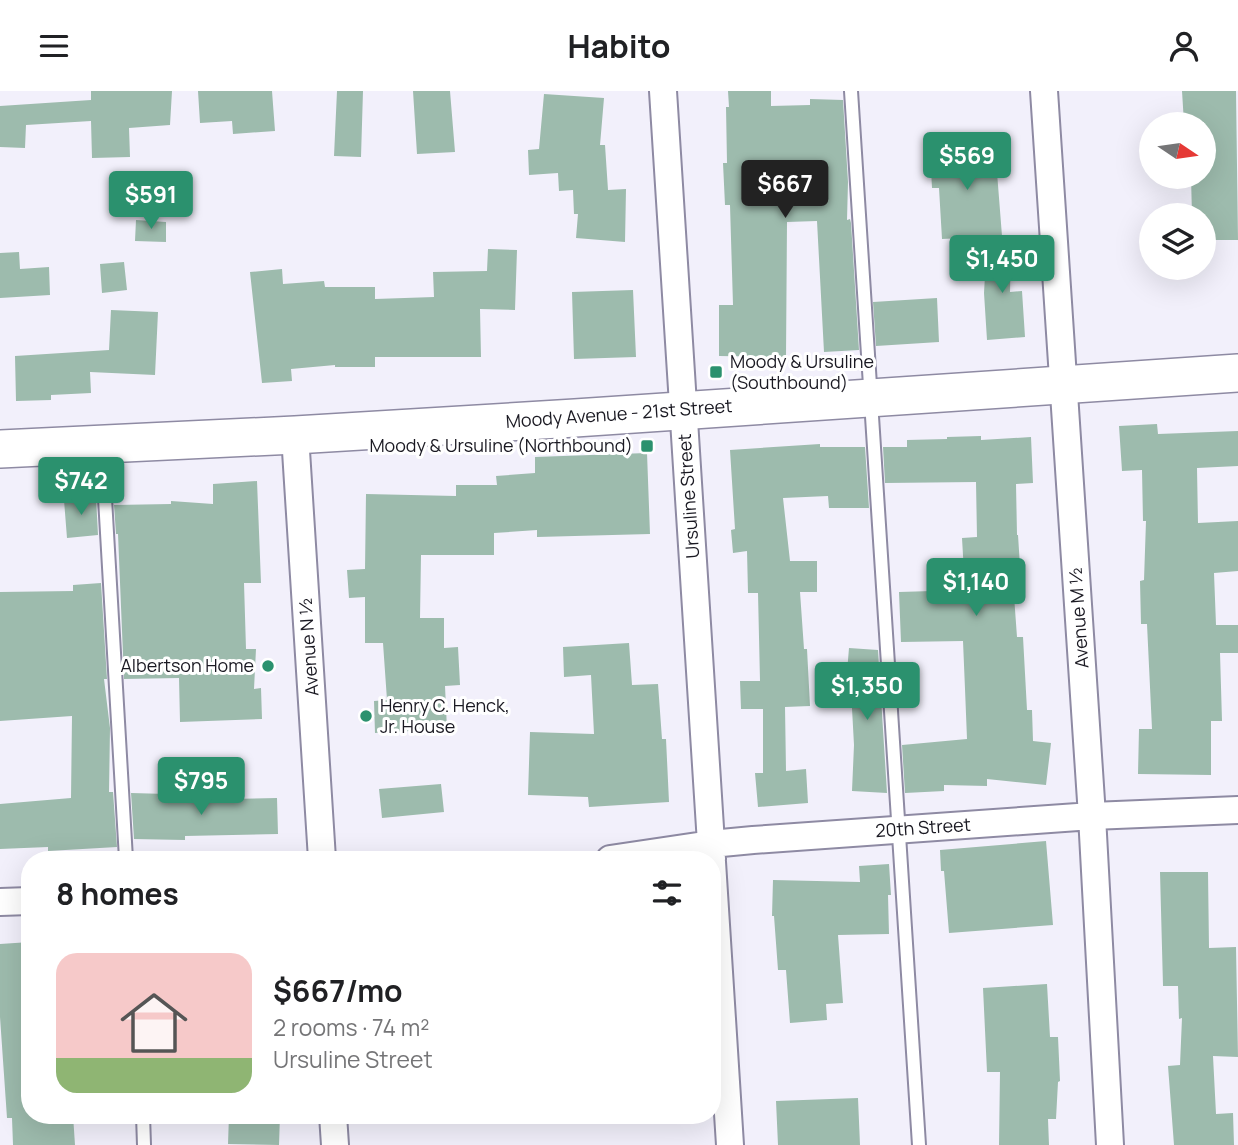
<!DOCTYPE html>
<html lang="en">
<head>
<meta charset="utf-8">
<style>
  :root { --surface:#fff; --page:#f6f6f6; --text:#202124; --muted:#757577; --accent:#2b916e }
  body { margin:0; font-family:Manrope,sans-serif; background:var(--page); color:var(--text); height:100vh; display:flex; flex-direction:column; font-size:26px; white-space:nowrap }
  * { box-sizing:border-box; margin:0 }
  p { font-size:23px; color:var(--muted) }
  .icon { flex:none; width:38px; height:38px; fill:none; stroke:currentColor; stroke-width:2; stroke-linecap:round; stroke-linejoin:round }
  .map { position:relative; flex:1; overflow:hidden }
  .details { position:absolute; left:21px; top:760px; width:700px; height:273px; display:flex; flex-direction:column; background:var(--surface); border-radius:28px; box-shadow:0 7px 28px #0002 }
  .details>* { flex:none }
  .needle { width:46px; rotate:103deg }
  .tools { position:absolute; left:1139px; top:21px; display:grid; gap:14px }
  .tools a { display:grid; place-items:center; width:77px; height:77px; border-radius:50%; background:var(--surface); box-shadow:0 7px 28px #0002; font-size:35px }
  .price { position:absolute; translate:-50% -60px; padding:0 16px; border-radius:7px; background:var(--accent); color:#fff; font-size:23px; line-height:46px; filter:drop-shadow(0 2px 4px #0008) }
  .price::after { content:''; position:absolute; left:50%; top:42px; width:21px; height:16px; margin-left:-10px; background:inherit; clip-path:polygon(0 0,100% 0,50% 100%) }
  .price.selected { background:#222; color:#fff }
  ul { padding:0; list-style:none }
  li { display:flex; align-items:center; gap:21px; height:175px; padding:0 35px }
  li span { display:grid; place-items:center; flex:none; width:196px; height:140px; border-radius:21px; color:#555 }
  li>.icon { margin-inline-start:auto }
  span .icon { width:84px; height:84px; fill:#fffc; stroke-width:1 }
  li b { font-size:30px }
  h2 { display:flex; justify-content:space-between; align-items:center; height:84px; padding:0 35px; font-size:30px }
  header { display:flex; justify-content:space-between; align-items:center; height:91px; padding:0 35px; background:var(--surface); font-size:32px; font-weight:700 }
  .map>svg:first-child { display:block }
  .building { fill:#9dbbad }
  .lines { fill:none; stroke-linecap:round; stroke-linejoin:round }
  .lane-casing { stroke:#8e8aa3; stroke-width:16 }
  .street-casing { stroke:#8e8aa3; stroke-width:30 }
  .secondary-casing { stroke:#8e8aa3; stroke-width:40 }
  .lane { stroke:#fff; stroke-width:12 }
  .street { stroke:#fff; stroke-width:26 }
  .secondary { stroke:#fff; stroke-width:37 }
  .poi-dot { fill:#2b916e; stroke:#fff; stroke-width:2.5 }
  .labels { text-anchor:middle; stroke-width:6; stroke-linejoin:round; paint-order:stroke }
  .poi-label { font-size:18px; fill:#1a1922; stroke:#fff; text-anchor:start }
  .street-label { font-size:18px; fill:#1a1922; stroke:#fff }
</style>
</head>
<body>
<header><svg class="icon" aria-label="menu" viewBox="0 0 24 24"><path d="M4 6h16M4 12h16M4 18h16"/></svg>Habito<svg class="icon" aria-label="person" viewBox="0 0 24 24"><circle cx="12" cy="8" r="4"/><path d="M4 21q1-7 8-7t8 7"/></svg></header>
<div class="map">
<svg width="1238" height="1054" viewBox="0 0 1238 1054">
  <rect width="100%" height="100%" fill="#f2f0fb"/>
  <path class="building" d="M91,0H172L170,34L129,37L130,66L92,67L91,30L26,34L25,57L0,56V15L91,9Z
    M198,0H272L275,40L233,43L232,30L200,32Z
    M337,0H363L361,66L334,65Z
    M413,0H450L455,61L417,63Z
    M728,0H771V15L810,14V8L843,9L848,91L847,129L850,128L851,132L859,259L824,261L817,130L787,131L786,266L719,265V214H733L730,114H725L723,72H727L726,16H729Z
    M1182,0H1236L1238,149H1204V124H1192L1191,86H1204V31L1184,32Z
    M544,3L604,7L600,54H605L608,99L626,98L625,151L576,147L578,123H574L573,99L559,100L558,82L529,84L528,59L539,58Z
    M995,56L1002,145L942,148L939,97H932L930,60Z
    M136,129L166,131V151L135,150Z
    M987,150L1011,151L1010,201L1022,200L1025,246L987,249L984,202Z
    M488,158L517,159L515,219L480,218L481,266H375V276H335V274L291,278L292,290L262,292L250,181L282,178L283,193L324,190L325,196H375V208L434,206L433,181L487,180Z
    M19,161L20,178L49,176L50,204L0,207V162Z
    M124,171L127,199L102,202L100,173Z
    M633,199L636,266L574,268L572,201Z
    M937,207L939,251L876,255L873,211Z
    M111,219L158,221L155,284L90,281L91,302L51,304V309L16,310L15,265L109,259Z
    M1157,333L1158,343L1238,340V375L1197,377L1198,432L1238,430V480L1214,482L1216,534H1238V562H1220L1222,630H1211V684L1138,683L1139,638H1152L1147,533H1141L1140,490L1144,489L1146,430H1143L1142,379L1122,380L1119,335Z
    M981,345V349L1031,346L1033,392L1016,393L1017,444H1018L1021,491H1013L1017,546H1023L1027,619H1032L1033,650L1051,652L1046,694L987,688V695L944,694V700L905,702L902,654L967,648L965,598L963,550L901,551L899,501L965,499L962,447L977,446L976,391L885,392L883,356H907V349L947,348V346Z
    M820,353V356H865L869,417H829L828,405L783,407L790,470H817V501H800L804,558H807L810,615L785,616L786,680L806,678L808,712L758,716L755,682H763V618H741L740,590H760L758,502H748L747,460L733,462L731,439L735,438L730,359Z
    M647,362L650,443L537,446V439L494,442V464H421L420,527H444V557L458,556L460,594L445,595L447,638L375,642L374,610L387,609L383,552H365V506L349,507L347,479L365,478L366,403L456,405V394H497L496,385L535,382V366Z
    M257,390L261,492H244L246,558H256L254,598L261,597L262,628L180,631L179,587L124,588L118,443H116L114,414L171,413V410L213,413V393Z
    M96,406L98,444L67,447L64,409Z
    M101,492L107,588H104L110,637L109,701H113L117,756L48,760V756L0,758V713L71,707L72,625L0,630V501L73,500V494Z
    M629,552L632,594L658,593L662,648H666L669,711L589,716L588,706L528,704L530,641L594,643L591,584L564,586L563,556Z
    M849,557L878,559L887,702L852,700L854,654L850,581H847Z
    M441,693L444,721L382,727L379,698Z
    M131,702L167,703V709L277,707L278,743L185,745V749L134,748Z
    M1046,750L1053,834L949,842L944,780H941L940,759Z
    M889,773L891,804H888L889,843L838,844L843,912L826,913L827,929L790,932L786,879H778L774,825H772L773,789L860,791L859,775Z
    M1160,781H1208L1209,857L1236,856L1238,966L1213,965L1216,1023L1233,1022L1234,1054H1174L1168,975L1180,974L1182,927L1179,928L1178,895H1163Z
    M30,851V1024H73L75,1054H13L12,1027H7L0,926V853Z
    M1047,893L1050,946H1058L1060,990L1058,991L1056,1028H1048L1049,1054H999L1000,981H987L983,897Z
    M858,1007L860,1054H778L776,1010Z
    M229,1024H280L279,1054L228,1053Z"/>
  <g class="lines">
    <g class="lane-casing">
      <path id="lane" d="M851,0L919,1054
        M102,356L126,768
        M143,1024L144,1054"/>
    </g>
    <g class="street-casing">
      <path id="street" d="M663,0L712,768
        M1044,0L1092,725L1110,1054
        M295,344L322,768
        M610,768L711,753L753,749L1092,725L1238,719
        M712,771L730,1054
        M0,811L30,810
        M333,1024L335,1054"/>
    </g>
    <g class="secondary-casing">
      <path id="secondary" d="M0,358L295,344L575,327L1238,282"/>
    </g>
    <use href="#lane" class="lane"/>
    <use href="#street" class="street"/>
    <use href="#secondary" class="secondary"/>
  </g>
  <g class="poi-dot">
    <rect x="709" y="274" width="14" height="14" rx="3.5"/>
    <rect x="640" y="348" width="14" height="14" rx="3.5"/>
    <circle cx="268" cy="575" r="7"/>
    <circle cx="366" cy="625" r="7"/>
  </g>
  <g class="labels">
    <g class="poi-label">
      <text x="730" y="277">Moody &amp; Ursuline<tspan x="730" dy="21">(Southbound)</tspan></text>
      <text x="633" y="361" text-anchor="end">Moody &amp; Ursuline (Northbound)</text>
      <text x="254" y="581" text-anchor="end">Albertson Home</text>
      <text x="380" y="621">Henry C. Henck,<tspan x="380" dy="21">Jr. House</tspan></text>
    </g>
    <g class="street-label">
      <text transform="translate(619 323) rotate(-4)" y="6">Moody Avenue - 21st Street</text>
      <text transform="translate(689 405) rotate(-94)" y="6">Ursuline Street</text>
      <text transform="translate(1079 527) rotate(-94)" y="6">Avenue M ½</text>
      <text transform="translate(309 556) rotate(-94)" y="6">Avenue N ½</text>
      <text transform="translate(923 737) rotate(-4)" y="6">20th Street</text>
    </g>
  </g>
</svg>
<div class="tools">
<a><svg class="needle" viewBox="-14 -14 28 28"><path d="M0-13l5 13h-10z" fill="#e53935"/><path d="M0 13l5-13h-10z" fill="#757577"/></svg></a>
<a><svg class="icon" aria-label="layers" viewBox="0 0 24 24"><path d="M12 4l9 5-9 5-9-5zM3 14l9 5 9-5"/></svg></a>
</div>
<b class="price" style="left:967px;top:101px">$569</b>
<b class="price selected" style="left:785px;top:129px">$667</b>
<b class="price" style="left:151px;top:140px">$591</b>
<b class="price" style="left:1002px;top:204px">$1,450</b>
<b class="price" style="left:81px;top:426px">$742</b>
<b class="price" style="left:976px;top:527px">$1,140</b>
<b class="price" style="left:867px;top:631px">$1,350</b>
<b class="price" style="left:201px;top:726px">$795</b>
<section class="details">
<h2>8 homes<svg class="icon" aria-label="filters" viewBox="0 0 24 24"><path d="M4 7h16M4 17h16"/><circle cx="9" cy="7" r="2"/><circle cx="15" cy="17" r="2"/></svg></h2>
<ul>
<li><span style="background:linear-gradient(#f6c9c9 75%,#8fb573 0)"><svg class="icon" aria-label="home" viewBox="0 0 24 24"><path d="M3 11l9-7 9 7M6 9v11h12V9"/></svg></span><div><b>$667/mo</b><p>2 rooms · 74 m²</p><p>Ursuline Street</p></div></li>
</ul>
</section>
</div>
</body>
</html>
